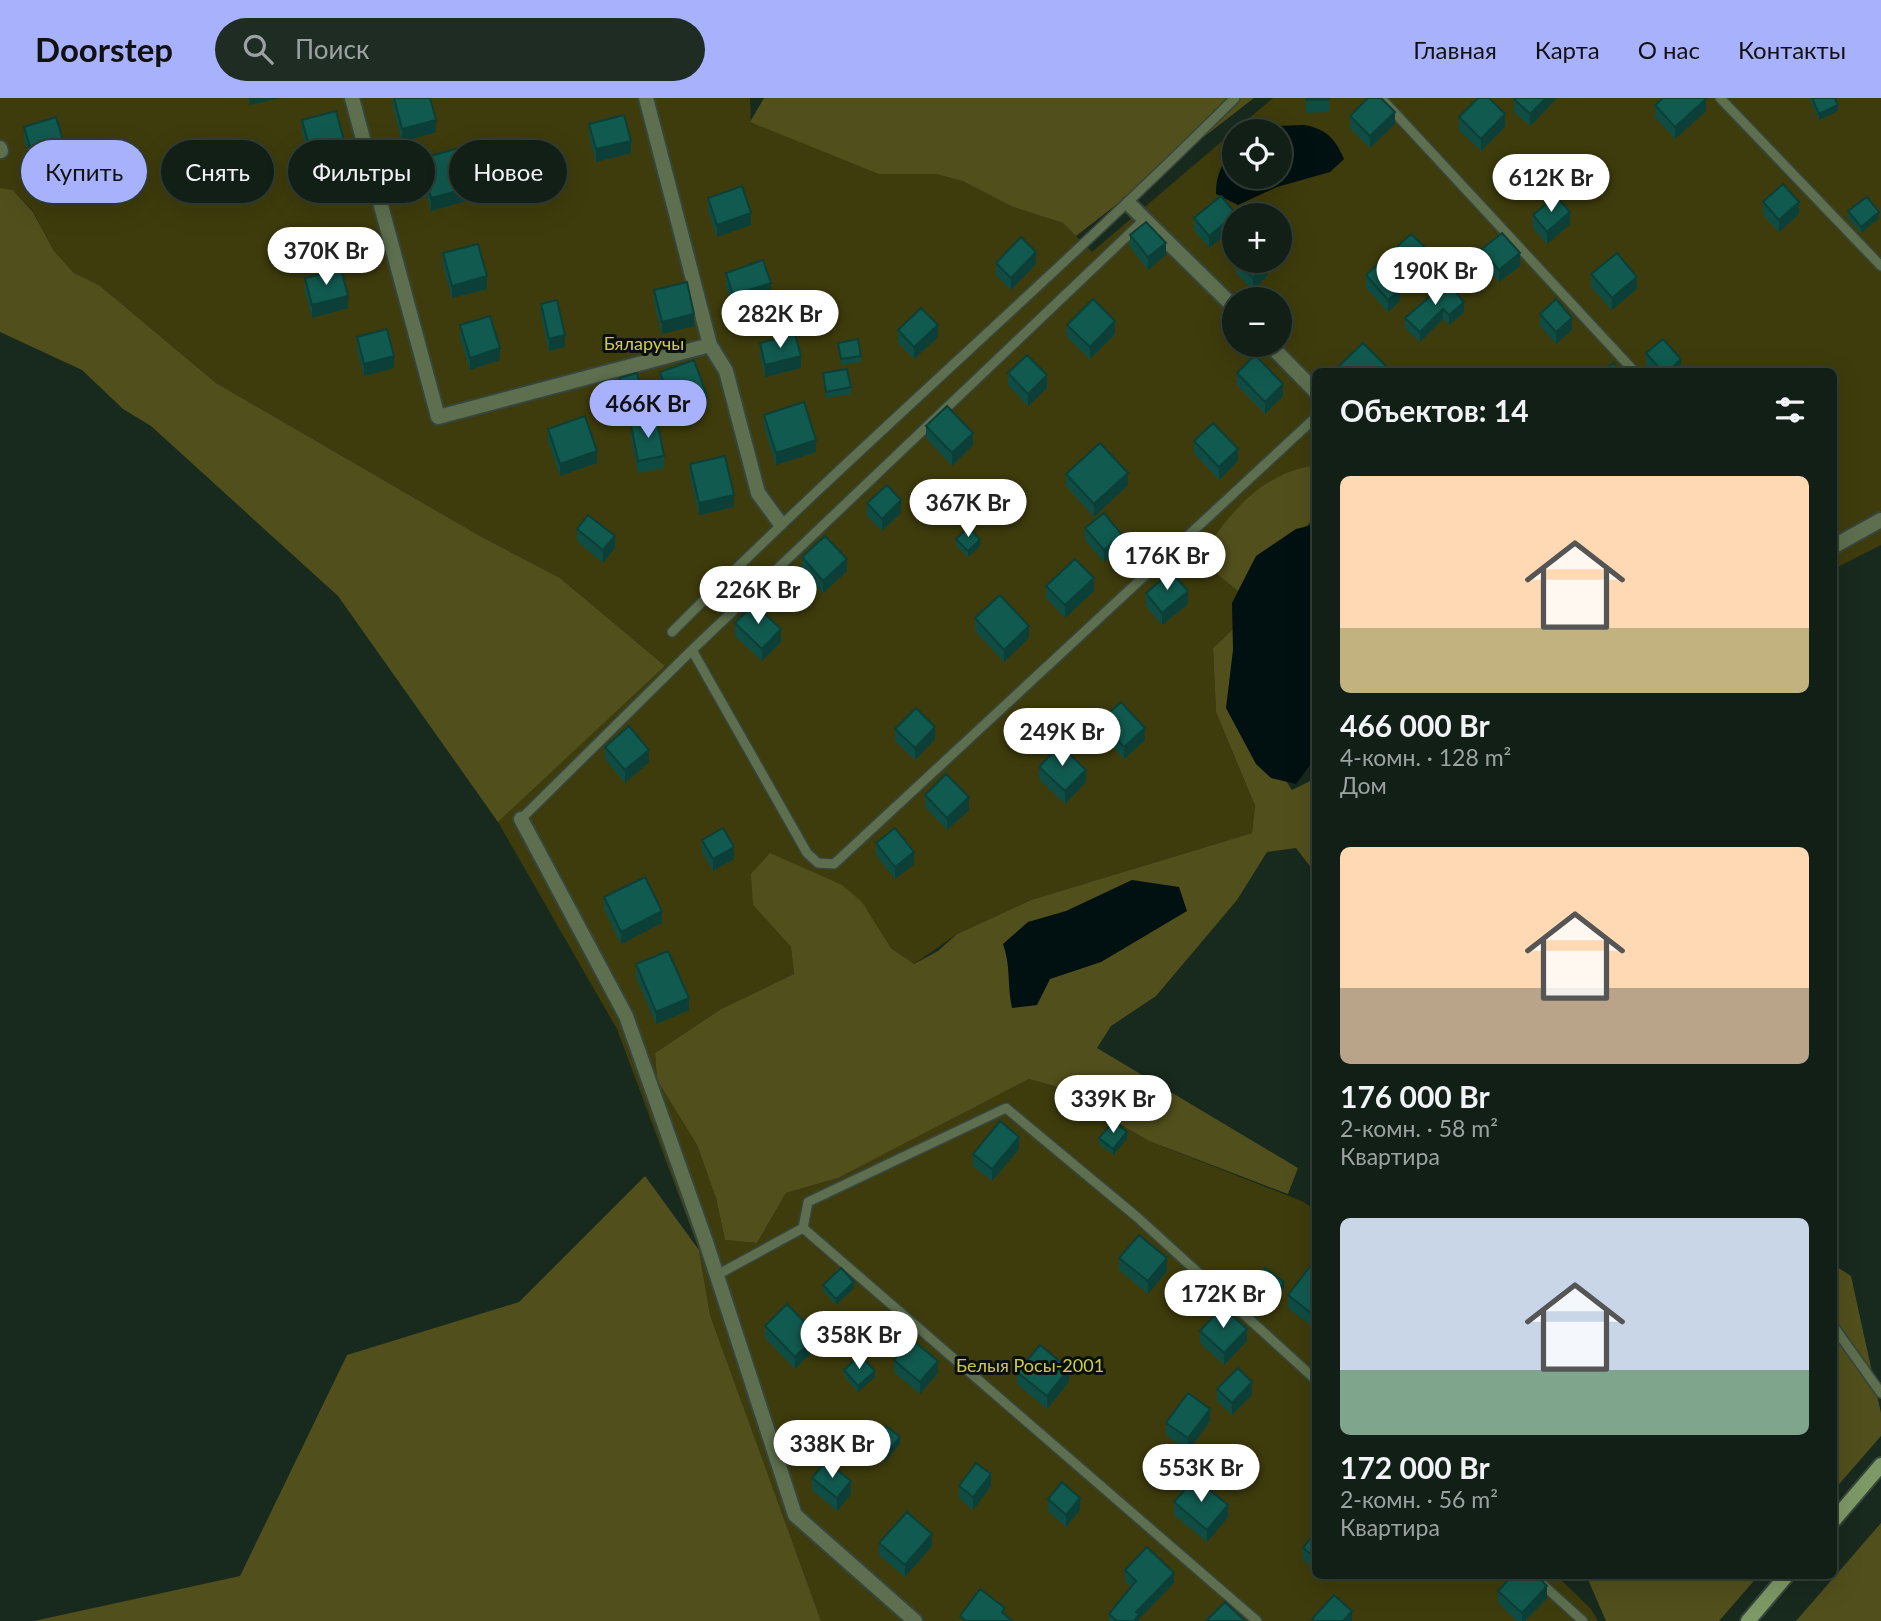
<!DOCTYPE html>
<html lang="ru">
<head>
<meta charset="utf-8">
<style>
  :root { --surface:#121f16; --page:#1f2c23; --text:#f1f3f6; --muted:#9ca2a1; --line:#313d35; --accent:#a7b1fc }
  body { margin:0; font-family:Lato,sans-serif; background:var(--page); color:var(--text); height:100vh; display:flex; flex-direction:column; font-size:26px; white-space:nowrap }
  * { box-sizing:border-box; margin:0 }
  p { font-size:23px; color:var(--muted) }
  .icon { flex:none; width:38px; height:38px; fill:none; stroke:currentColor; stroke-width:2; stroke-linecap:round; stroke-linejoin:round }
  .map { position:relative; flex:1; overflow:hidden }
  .drawer { position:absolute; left:1312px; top:270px; width:525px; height:1211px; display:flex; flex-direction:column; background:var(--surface); border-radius:10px; box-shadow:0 7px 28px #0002,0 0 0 2px var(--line) }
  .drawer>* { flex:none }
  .banner { position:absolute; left:21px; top:42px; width:665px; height:63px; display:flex; gap:14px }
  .buttons { position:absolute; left:1222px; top:21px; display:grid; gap:14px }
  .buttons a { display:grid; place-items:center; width:70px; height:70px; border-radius:50%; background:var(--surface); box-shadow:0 7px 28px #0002,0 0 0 2px var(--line); font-size:35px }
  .price { position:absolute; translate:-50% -60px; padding:0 16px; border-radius:24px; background:#fff; color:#222; font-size:23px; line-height:46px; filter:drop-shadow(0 2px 4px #0008) }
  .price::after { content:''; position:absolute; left:50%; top:42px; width:21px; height:16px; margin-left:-10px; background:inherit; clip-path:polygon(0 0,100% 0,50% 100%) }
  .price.active { background:var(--accent); color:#111 }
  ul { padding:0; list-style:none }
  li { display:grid; align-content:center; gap:14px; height:371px; padding:0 28px }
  li span { display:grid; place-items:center; height:217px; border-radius:10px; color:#555 }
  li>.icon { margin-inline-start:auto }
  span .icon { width:126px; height:126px; fill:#fffc; stroke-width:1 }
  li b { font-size:30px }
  h2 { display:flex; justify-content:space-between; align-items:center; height:84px; padding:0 28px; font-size:30px }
  .tag { padding:0 24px; border-radius:32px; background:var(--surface); box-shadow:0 7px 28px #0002,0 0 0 2px var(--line); font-size:24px; line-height:63px }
  .tag.active { background:var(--accent); color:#111 }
  header { display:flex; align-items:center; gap:42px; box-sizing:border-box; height:98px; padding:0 35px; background:var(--accent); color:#111 }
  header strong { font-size:33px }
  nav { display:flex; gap:38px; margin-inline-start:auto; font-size:24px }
  .search { width:490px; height:63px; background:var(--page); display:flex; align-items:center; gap:18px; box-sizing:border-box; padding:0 24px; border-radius:38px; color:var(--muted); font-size:26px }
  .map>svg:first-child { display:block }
  .green { fill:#3e3c0c; fill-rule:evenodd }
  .forest { fill:#514f1c }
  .water { fill:#011011 }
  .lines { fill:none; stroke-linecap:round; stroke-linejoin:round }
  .service-casing { stroke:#36463c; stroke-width:12 }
  .minor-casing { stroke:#36463c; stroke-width:18 }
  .secondary-casing { stroke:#36463c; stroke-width:18 }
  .service { stroke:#5d6f4e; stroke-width:9 }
  .minor { stroke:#5d6f4e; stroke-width:14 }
  .secondary { stroke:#7d9965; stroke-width:14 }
  .wall { fill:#0f4d44 }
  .shaded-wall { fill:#0c3f37 }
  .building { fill:#115a4f; stroke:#0c3f37; stroke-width:2 }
  .labels { text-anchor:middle; stroke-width:6; stroke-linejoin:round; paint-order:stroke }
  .park-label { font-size:18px; fill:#d1ca49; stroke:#09100b }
</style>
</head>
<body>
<header>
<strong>Doorstep</strong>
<div class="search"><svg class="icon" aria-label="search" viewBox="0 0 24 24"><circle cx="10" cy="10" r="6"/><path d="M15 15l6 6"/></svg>Поиск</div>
<nav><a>Главная</a><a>Карта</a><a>О нас</a><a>Контакты</a></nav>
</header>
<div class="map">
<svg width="1881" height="1523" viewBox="0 0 1881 1523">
  <rect width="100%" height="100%" fill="#18291e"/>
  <path class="green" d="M0,0H750L751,25L935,67L1013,109L1063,125L1092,154L1234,33V79H1279V33H1234L1273,0H1881V447L1834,471V273H1316V368L1248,501L1251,514L1213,550L1216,614L1255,708L1252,735L1031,802L957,836L914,866L891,850L866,811L753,807L791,849L794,876L721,911L655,955L657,982L697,1047L716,1100L725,1142L757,1145L786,1095L838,1080L1029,981L1054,988L1149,1043L1304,1104L1316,1113V1477H1556L1591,1511L1598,1523H821L710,1217L699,1152L617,931L498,724L665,568L560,480L480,438L216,285L99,187L74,175L54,153L33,113L13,92L0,90ZM1234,117H1279V163H1234ZM1234,201H1279V247H1234Z"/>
  <path class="forest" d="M764,0H1254L1076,138L1063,125L1013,109L963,83L937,76H879L750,24Z
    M0,90L13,92L33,114L54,153L74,175L99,187L216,285L480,438L560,480L665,568L498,724L338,498L151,328L123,311L82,272L0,234Z
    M1316,367V417L1248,501L1199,461C1229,416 1259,376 1316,367Z
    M1251,514L1264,650L1292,692L1316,680V776L1296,750L1267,754L1237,802L1156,898L1111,928L1097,950L1298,1070L1288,1096L1149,1043L1054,988L1029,981L838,1080L786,1095L757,1145L725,1142L716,1100L697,1047L657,982L655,955L721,911L794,876L791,849L753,807L751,776L770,755L842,787L862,804L891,850L914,866L938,853L957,836L1031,802L1252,735L1255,708L1216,614L1213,550Z
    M645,1078L699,1152L710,1217L821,1523H34L240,1478L347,1257L519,1204Z
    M1834,1167L1851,1178L1881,1315V1338L1834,1392Z
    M1881,1425V1523H1796Z
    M1586,1477H1759L1719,1523H1606Z"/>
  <path class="water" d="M1304,27C1327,31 1335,41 1344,61L1330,74L1277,89L1238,107L1216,96C1216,78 1221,65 1234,52V79H1279V33H1264L1276,28Z
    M1316,426V659L1296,686L1271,680L1256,666L1226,610L1233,552L1232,505L1256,458L1296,431Z
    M1132,782L1179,789L1187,813L1101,864L1050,881L1037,907L1012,910C1007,887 1011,868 1003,846L1028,824L1066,813Z"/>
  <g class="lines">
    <g class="service-casing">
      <path id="service" d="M1381,0L1634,273
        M1720,0L1881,168
        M672,534C855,350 1052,182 1235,0
        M692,552L807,755L818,765L834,766L1316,319
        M521,721L692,552L1146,120
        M803,1130L808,1104L1006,1010L1137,1119L1316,1282
        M717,1177L803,1130L1257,1523
        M1834,1229L1881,1295
        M1532,1477L1583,1523"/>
    </g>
    <g class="minor-casing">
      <path id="minor" d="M352,0L438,319L710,247
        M646,0L710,247L726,273L758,395L780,425
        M0,50L1,53
        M1129,106L1234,209
        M1270,247L1316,294
        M1834,448L1881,422
        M521,721L626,918L705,1141L795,1417L915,1523"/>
    </g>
    <g class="secondary-casing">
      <path id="secondary" d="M1834,1422L1881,1367
        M1748,1523L1787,1477"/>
    </g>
    <use href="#service" class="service"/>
    <use href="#minor" class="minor"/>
    <use href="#secondary" class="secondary"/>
  </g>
  <path class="wall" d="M393,0H430L436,34L402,44L393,10Z
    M1306,0H1329V14L1306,15Z
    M1516,0H1557L1530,28L1514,14V1Z
    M1809,0H1835L1838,13L1819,22Z
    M1655,7L1706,13L1675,41L1655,19Z
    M1350,18L1395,26L1370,50L1350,30Z
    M1459,19L1505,29L1481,53L1459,32Z
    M302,22L346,62L312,71L302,34Z
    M589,26L631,55L596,64L589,38Z
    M24,29L63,54L31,64L24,41Z
    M420,61L473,101L431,113L420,73Z
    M96,65L134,86L101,95L96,77Z
    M708,100L751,127L717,139L708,112Z
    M1763,104L1799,116L1779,134L1763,117Z
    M1848,113L1879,120L1861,135L1848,120Z
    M1236,117L1209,150L1194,132V120Z
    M1533,117L1570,126L1547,146L1533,130Z
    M1130,137L1166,157L1148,172L1130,149Z
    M1482,151L1520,168L1499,184L1482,164Z
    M443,155L487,191L452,200L443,168Z
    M1236,163L1268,177L1253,192L1236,175Z
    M1428,164L1400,192V203L1388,214L1366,190V177Z
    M996,165L1036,166L1011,192L996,177Z
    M726,175L771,197L733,210L726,188Z
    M1591,176L1637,191L1612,212L1591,189Z
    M305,180L348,210L312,220L305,193Z
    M654,192L694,228L662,236L654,205Z
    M1464,204V214L1449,227L1443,221L1420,244L1405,230V220Z
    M541,206L565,249L549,253L541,218Z
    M1540,216L1572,232L1556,246L1540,228Z
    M460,227L500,262L470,272L460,239Z
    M1067,227L1115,236L1090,261L1067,239Z
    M898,232L938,239L914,261L898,245Z
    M357,239L394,270L364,278L357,252Z
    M760,245L801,270L765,279L760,257Z
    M838,245L861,258V264L841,267Z
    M1646,255L1681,273H1651L1646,268Z
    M660,274L707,310L672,322L660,286Z
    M823,275L851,289V296L826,300Z
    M1008,275L1047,290L1028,308L1008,287Z
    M1237,275L1283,298L1265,316L1237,287Z
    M620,280L642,300L626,305L620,287Z
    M764,317L816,354L776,367L764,329Z
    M631,327L664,358V370L638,375L631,339Z
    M926,328L973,347L952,368L926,340Z
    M548,331L597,365L560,378L548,343Z
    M1194,343L1238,363L1219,382L1194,355Z
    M690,366L734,409L699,417L690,378Z
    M1066,376L1128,387L1094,419L1066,388Z
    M867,405L901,415L882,433L867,418Z
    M1085,430L1122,449L1104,464L1085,442Z
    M577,431L615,450L603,465L577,443Z
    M956,441L980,448L968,459L956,447Z
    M802,459L847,473L823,495L802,472Z
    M1046,488L1094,493L1065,520L1046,500Z
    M1146,495L1188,506L1162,527L1146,508Z
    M975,520L1029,540L1004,564L975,533Z
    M735,525L781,544L762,563L735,538Z
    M1100,623L1145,642L1124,661L1100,635Z
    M895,631L935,641L915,662L895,643Z
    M605,649L649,664L625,685L605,661Z
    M1039,669L1086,684L1065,706L1039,681Z
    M925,697L969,712L947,732L925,709Z
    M702,742L734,761L713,773L702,754Z
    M876,745L914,766L895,781L876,757Z
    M604,799L662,825L621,846L604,811Z
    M636,866L689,912L656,926L636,879Z
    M1099,1040L1127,1041L1113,1057L1099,1046Z
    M1019,1051L992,1083L973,1068V1056Z
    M1119,1160L1167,1173L1148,1196L1119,1172Z
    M1316,1169V1231L1288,1210V1197Z
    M1253,1186L1284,1190L1272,1206L1253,1192Z
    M823,1187L854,1190L836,1207L823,1193Z
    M765,1228L817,1249L795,1271L765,1240Z
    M1200,1233L1247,1243L1224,1267L1200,1245Z
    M894,1262L938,1275L920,1296L894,1274Z
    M844,1272L875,1279L858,1294L844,1278Z
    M1017,1274L1069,1284L1047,1311L1017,1286Z
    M1217,1291L1252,1297L1232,1317L1217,1303Z
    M1210,1323L1188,1353L1166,1337V1325Z
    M900,1346L884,1364L871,1353V1347Z
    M812,1380L851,1396L837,1413L812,1392Z
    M959,1388H991L973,1412L959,1400Z
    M1048,1401L1080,1412L1066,1429L1048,1413Z
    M1174,1404L1228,1419L1207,1444L1174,1417Z
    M1316,1433V1472L1303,1462V1450Z
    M879,1445L932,1448L905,1479L879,1457Z
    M1125,1472L1174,1485L1139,1521V1523H1109V1516L1131,1489L1125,1483Z
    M1498,1493L1547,1500L1525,1523H1517L1498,1505Z"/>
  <path class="shaded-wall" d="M249,0H281L249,7Z
    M1546,0H1557L1530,28V16Z
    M1706,1V13L1675,41V29Z
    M1838,7V13L1819,22V16Z
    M1395,14V26L1370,50V38Z
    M1505,16V29L1481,53V41Z
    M436,22V34L402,44V31Z
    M63,42V54L31,64V52Z
    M631,43V55L596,64V51Z
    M346,50V62L312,71V59Z
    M134,74V86L101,95V83Z
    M473,89V101L431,113V100Z
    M1799,104V116L1779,134V122Z
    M1570,114V126L1547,146V134Z
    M1879,114V120L1861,135V129Z
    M751,115V127L717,139V127Z
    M1234,118V130L1209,150V138Z
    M1166,145V157L1148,172V159Z
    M1428,152V164L1400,192V203L1388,214V202L1395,185Z
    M1036,154V166L1011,192V180Z
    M1520,155V168L1499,184V172Z
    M1268,165V177L1253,192V180Z
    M487,178V191L452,200V188Z
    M1637,179V191L1612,212V200Z
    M771,185V197L733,210V197Z
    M348,198V210L312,220V207Z
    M1464,204V214L1449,227V217Z
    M1443,211V221L1420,244V234Z
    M694,216V228L662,236V224Z
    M1572,220V232L1556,246V234Z
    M1115,223V236L1090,261V249Z
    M938,227V239L914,261V249Z
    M565,237V249L549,253V241Z
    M500,250V262L470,272V260Z
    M394,258V270L364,278V266Z
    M801,258V270L765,279V267Z
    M1681,261V273H1669Z
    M1047,277V290L1028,308V296Z
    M1283,286V298L1265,316V304Z
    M642,294V300L626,305V298Z
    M707,298V310L672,322V310Z
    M973,335V347L952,368V355Z
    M816,342V354L776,367V355Z
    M1238,351V363L1219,382V369Z
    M597,353V365L560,378V366Z
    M1128,375V387L1094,419V406Z
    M734,397V409L699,417V405Z
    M901,402V415L882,433V421Z
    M1122,437V449L1104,464V452Z
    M615,438V450L603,465V452Z
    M980,442V448L968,459V453Z
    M847,461V473L823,495V483Z
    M1094,480V493L1065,520V507Z
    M1188,493V506L1162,527V515Z
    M1029,528V540L1004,564V552Z
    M781,531V544L762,563V551Z
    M935,629V641L915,662V650Z
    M1145,630V642L1124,661V649Z
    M649,652V664L625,685V672Z
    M1086,672V684L1065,706V693Z
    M969,699V712L947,732V720Z
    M734,749V761L713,773V761Z
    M914,754V766L895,781V769Z
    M662,813V825L621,846V834Z
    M689,900V912L656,926V914Z
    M1127,1034V1041L1113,1057V1051Z
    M1019,1039V1051L992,1083V1071Z
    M1167,1160V1173L1148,1196V1183Z
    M854,1184V1190L836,1207V1201Z
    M1284,1184V1190L1272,1206V1200Z
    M1247,1231V1243L1224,1267V1255Z
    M817,1237V1249L795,1271V1259Z
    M938,1263V1275L920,1296V1284Z
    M1069,1271V1284L1047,1311V1298Z
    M875,1273V1279L858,1294V1288Z
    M1252,1284V1297L1232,1317V1305Z
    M1210,1311V1323L1188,1353V1340Z
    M900,1339V1346L884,1364V1358Z
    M991,1376V1388L973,1412V1399Z
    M851,1383V1396L837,1413V1400Z
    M1080,1400V1412L1066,1429V1417Z
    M1228,1407V1419L1207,1444V1432Z
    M932,1436V1448L905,1479V1467Z
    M1174,1475V1485L1139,1521V1523H1134L1136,1514Z
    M1547,1488V1500L1525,1523H1522V1515Z
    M1352,1513V1523H1343Z"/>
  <path class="building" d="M394,0H430L436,22L402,31Z
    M1306,0H1329V2H1306Z
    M1368,0H1381L1395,14L1370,38L1350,18Z
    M1478,0H1489L1505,16L1481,41L1459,19Z
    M1516,0H1546L1530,16L1514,1Z
    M1663,0H1705L1706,1L1675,29L1655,7Z
    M1812,0H1835L1838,7L1819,16Z
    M336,13L346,50L312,59L302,22Z
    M624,17L631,43L596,51L589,26Z
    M56,19L63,42L31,52L24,29Z
    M462,49L473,89L431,100L420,61Z
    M129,56L134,74L101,83L96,65Z
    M1783,86L1799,104L1779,122L1763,104Z
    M742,88L751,115L717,127L708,100Z
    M1221,98L1236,116L1209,138L1194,120Z
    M1556,98L1570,114L1547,134L1533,117Z
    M1867,99L1879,114L1861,129L1848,113Z
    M1146,124L1166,145L1148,159L1130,137Z
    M1502,135L1520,155L1499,172L1482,151Z
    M1411,136L1428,152L1395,185L1400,191L1388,202L1366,177Z
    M1021,139L1036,154L1011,180L996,165Z
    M478,146L487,178L452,188L443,155Z
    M1617,155L1637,179L1612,200L1591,176Z
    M763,162L771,185L733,197L726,175Z
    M1236,163H1266L1268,165L1253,180Z
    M341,171L348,198L312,207L305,180Z
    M687,184L694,216L662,224L654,192Z
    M1447,184L1464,204L1449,217L1443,211L1420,234L1405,220Z
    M1093,201L1115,223L1090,249L1067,227Z
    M1556,201L1572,220L1556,234L1540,216Z
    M557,202L565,237L549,241L541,206Z
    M921,210L938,227L914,249L898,232Z
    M490,218L500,250L470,260L460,227Z
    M387,231L394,258L364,266L357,239Z
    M795,236L801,258L765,267L760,245Z
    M858,241L861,258L841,261L838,245Z
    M1663,241L1681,261L1669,273H1662L1646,255Z
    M1363,245L1389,271L1387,273H1345L1339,268Z
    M1027,257L1047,277L1028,296L1008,275Z
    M1255,257L1283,286L1265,304L1237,275Z
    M694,262L707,298L672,310L660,274Z
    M1613,265L1620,273H1603Z
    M847,271L851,289L826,294L823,275Z
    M637,275L642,294L626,298L620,280Z
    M804,304L816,342L776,355L764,317Z
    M947,308L973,335L952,355L926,328Z
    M585,318L597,353L560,366L548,331Z
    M657,322L664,358L638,363L631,327Z
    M1213,325L1238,351L1219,369L1194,343Z
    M1100,345L1128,375L1094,406L1066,376Z
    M725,358L734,397L699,405L690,366Z
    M887,387L901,402L882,421L867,405Z
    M1104,415L1122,437L1104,452L1085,430Z
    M588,417L615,438L603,452L577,431Z
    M969,429L980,442L968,453L956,441Z
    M825,438L847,461L823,483L802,459Z
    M1075,461L1094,480L1065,507L1046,488Z
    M1171,474L1188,493L1162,515L1146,495Z
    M1000,497L1029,528L1004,552L975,520Z
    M754,506L781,531L762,551L735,525Z
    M1121,604L1145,630L1124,649L1100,623Z
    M916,610L935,629L915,650L895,631Z
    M629,628L649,652L625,672L605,649Z
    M1060,647L1086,672L1065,693L1039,669Z
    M946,676L969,699L947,720L925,697Z
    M723,730L734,749L713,761L702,742Z
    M895,730L914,754L895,769L876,745Z
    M645,779L662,813L621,834L604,799Z
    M668,853L689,900L656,914L636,866Z
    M1000,1023L1019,1039L992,1071L973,1056Z
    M1114,1023L1127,1034L1113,1051L1099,1040Z
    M1139,1137L1167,1160L1148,1183L1119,1160Z
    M1312,1166L1316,1169V1219L1288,1197Z
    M841,1170L854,1184L836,1201L823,1187Z
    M1265,1170L1284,1184L1272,1200L1253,1186Z
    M787,1206L817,1237L795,1259L765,1228Z
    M1222,1209L1247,1231L1224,1255L1200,1233Z
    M911,1241L938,1263L920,1284L894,1262Z
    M1040,1247L1069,1271L1047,1298L1017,1274Z
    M860,1257L875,1273L858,1288L844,1272Z
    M1238,1270L1252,1284L1232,1305L1217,1291Z
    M1188,1295L1210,1311L1188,1340L1166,1325Z
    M886,1328L900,1339L884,1358L871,1347Z
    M826,1363L851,1383L837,1400L812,1380Z
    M976,1365L991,1376L973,1399L959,1388Z
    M1195,1380L1228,1407L1207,1432L1174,1404Z
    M1062,1384L1080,1400L1066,1417L1048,1401Z
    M907,1414L932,1436L905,1467L879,1445Z
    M1316,1433V1460L1303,1450Z
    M1147,1449L1174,1475L1136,1514L1139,1516L1134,1523H1117L1109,1516L1136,1483L1125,1472Z
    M1513,1477H1537L1547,1488L1522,1515L1498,1493Z
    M980,1491L1005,1510L1002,1514L1012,1523H966L960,1518Z
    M1334,1497L1352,1513L1343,1523H1315L1312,1521Z
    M1225,1504L1245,1523H1206Z"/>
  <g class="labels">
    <g class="park-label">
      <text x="644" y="252">Бяларучы</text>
      <text x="1030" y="1274">Белыя Росы-2001</text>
    </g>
  </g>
</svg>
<div class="buttons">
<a><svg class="icon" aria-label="locate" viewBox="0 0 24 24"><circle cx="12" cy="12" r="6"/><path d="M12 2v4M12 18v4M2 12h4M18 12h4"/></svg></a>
<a>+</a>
<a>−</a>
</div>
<b class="price" style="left:1551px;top:116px">612K Br</b>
<b class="price" style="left:326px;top:189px">370K Br</b>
<b class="price" style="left:1435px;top:209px">190K Br</b>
<b class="price" style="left:780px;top:252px">282K Br</b>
<b class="price active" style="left:648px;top:342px">466K Br</b>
<b class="price" style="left:968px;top:441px">367K Br</b>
<b class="price" style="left:1167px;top:494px">176K Br</b>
<b class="price" style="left:758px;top:528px">226K Br</b>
<b class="price" style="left:1062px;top:670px">249K Br</b>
<b class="price" style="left:1113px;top:1037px">339K Br</b>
<b class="price" style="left:1223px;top:1232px">172K Br</b>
<b class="price" style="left:859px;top:1273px">358K Br</b>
<b class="price" style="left:832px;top:1382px">338K Br</b>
<b class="price" style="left:1201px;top:1406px">553K Br</b>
<div class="banner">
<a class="tag active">Купить</a>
<a class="tag">Снять</a>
<a class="tag">Фильтры</a>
<a class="tag">Новое</a>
</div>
<section class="drawer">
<h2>Объектов: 14<svg class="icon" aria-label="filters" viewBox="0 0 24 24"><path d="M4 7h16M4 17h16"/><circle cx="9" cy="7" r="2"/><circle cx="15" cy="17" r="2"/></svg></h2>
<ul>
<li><span style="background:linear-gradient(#ffd9b3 70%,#c2b280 0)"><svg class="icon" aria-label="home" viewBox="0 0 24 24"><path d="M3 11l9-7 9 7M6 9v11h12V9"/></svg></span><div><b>466 000 Br</b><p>4-комн. · 128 m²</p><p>Дом</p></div></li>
<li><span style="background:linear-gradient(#ffd9b3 65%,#b9a48a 0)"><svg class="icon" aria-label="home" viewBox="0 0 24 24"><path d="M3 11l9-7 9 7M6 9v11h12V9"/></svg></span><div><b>176 000 Br</b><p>2-комн. · 58 m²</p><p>Квартира</p></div></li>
<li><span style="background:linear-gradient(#c9d6e8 70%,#7fa58c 0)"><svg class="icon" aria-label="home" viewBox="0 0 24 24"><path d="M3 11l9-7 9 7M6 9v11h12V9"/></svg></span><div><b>172 000 Br</b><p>2-комн. · 56 m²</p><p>Квартира</p></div></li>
</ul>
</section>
</div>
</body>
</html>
